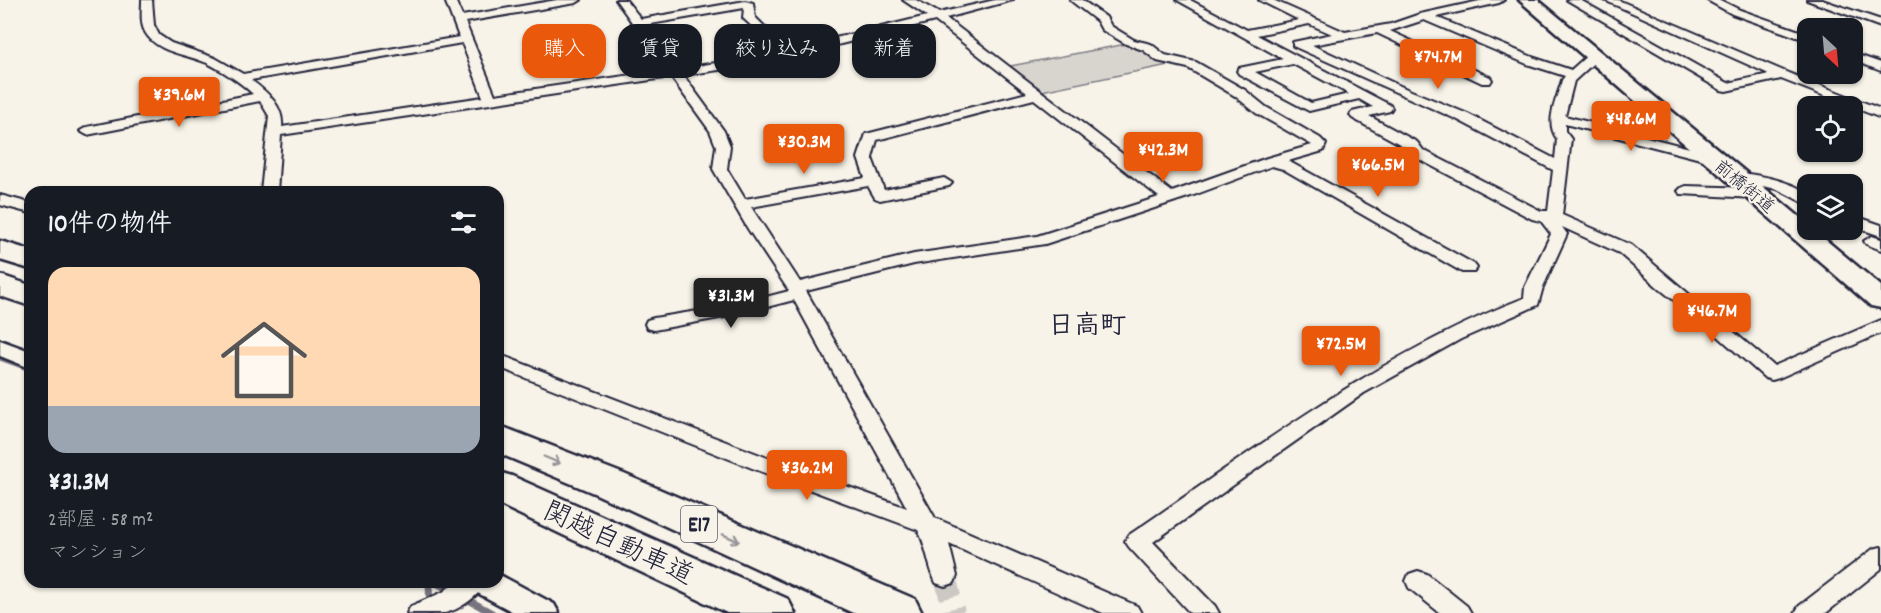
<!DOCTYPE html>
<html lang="ja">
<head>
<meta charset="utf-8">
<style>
  :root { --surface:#171b24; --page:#20242c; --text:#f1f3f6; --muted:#9ea1a6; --line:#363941; --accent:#ea580c }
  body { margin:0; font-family:Dekko,"Klee One",sans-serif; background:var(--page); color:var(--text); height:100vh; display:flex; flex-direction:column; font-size:22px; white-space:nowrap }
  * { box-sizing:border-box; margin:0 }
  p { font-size:20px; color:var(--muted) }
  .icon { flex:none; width:33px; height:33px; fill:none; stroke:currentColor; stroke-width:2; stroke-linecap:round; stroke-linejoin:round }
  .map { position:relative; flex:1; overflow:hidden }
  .details { position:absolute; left:24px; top:186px; width:480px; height:402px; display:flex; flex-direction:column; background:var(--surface); border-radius:18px; box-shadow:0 2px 4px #0004 }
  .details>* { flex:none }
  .hud { position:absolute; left:522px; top:24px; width:570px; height:54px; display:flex; gap:12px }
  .needle { width:39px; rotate:154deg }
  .tools { position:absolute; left:1797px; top:18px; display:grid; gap:12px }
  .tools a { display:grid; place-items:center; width:66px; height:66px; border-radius:12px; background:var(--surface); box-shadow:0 2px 4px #0004; font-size:30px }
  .price { position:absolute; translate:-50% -51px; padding:0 14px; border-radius:6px; background:var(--accent); color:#fff; font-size:20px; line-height:39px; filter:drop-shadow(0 2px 3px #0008) }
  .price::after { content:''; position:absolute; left:50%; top:36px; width:18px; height:14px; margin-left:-9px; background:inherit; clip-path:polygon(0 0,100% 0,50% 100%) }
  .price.current { background:#222; color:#fff }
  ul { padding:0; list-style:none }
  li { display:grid; align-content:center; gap:12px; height:318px; padding:0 24px }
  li+li { border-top:2px solid var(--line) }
  li span { display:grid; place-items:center; height:186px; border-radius:18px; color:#555 }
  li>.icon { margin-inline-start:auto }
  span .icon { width:108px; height:108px; fill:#fffc; stroke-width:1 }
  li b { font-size:26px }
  h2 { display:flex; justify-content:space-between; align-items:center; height:72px; padding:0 24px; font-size:26px }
  .tag { padding:0 21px; border-radius:18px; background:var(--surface); box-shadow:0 2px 4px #0004; font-size:21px; line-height:54px }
  .tag.current { background:var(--accent); color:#fff }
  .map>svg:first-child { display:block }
  .green { fill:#d8d5cf; stroke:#7d7c85; stroke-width:1.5 }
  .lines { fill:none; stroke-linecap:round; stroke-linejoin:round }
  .stream { stroke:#76747f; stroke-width:7 }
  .minor-tunnel { stroke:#ccc9c5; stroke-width:22; stroke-dasharray:22 11; stroke-linecap:butt }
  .minor-casing { stroke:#22223b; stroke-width:4 }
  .tertiary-casing { stroke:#22223b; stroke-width:5 }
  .primary-casing { stroke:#22223b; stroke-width:5 }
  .motorway-casing { stroke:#22223b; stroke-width:5 }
  .minor { fill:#f7f3e8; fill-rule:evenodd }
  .tertiary { fill:#f7f3e8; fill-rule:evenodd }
  .primary { fill:#f7f3e8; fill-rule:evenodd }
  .motorway { fill:#f7f3e8; fill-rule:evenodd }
  .oneway { stroke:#97959a }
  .labels { text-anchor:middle; stroke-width:4.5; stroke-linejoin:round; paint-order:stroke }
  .far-street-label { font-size:18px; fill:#22223b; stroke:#f7f3e8 }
  .shield { fill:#f7f3e8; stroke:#62616f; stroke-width:1.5 }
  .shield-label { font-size:21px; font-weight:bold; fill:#22223b }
  .quarter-label { font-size:26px; font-weight:bold; fill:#22223b; stroke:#f7f3e8 }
  .near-street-label { font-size:27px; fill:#22223b; stroke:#f7f3e8 }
</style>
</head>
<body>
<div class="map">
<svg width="1881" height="613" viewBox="0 0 1881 613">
  <rect width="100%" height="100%" fill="#f7f3e8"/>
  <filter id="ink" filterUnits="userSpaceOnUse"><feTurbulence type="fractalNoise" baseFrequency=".0167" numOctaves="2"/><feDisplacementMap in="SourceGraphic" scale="12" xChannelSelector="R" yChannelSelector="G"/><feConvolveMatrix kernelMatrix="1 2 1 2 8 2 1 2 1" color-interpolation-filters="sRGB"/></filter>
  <g filter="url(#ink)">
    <path class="green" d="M1126,44L1143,49L1157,61L1173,64L1037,92L1005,67Z"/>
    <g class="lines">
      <path class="stream" d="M0,357L30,368
        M429,582L430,613
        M434,582L451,591
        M465,598L492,613"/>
      <path class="minor-tunnel" d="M945,576L954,613"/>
      <g class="minor-casing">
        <path id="minor" d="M142,0H152L154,25L159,35L171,43L215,58L243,74L459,37L445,0H455L462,16L557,0H581L576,3L465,22L495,95L666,70L616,0H626L641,19L745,1L753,3L755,17L770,32L777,52L927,16L903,0H916L939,13L995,0H1013L946,18L1172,192L1267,158L1312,145L1256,113L1235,96L1188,68L1157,61L1143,50L1126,44L1102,30L1097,21L1070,0H1082L1106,17L1111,26L1134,40L1151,44L1165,55L1196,62L1245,90L1266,107L1320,138L1326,144L1323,151L1288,161L1474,264L1477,268L1474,272H1462L1283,169L1272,166L1194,195L1045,244L914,264L806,291L935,518L1137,606L1141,613H1103L949,544L957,576L954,583L945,586L936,583C928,566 927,547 918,530L752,468L498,367V354L768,458L907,508L794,300L736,315L654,330L647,328L645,324L647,320L654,318L735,305L789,291L748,229L713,169L716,146L710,131L671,77L281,135L277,192H261L269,116L260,101L87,135L80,131L87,127L253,94C239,81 223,71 207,63C187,54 157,53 145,32C140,23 142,10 142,0ZM744,8L743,18L759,33L766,55L678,69L645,25ZM935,21L1027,93L866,134L858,158L865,178L745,199L727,169L730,146L724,131L683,75L755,65ZM462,43L483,97L282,127C284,106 267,92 251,80ZM1034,99L1159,197L1037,236L914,254L800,282L751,207L868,186L875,198L880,200L949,186L952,183L944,178L884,190L872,158L877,140Z
          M1177,0H1190L1247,30L1299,20L1259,0H1273L1345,32L1391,24L1420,14L1484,0H1504L1499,3L1436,17L1535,58L1571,70L1590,53H1598V59L1574,81L1565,116L1717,155L1719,158L1712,162L1565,124V131L1571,139L1562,215L1631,245L1774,366L1881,320V333L1779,378L1772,380L1765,378L1709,328L1661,290L1619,253L1562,227L1567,234L1543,287L1538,305L1461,339L1364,393L1153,542L1215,606L1219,613H1190L1129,547L1125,541L1129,535C1256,449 1379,354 1524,298L1525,287L1551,234L1541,221L1532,219L1413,156L1407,148L1352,118L1350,115L1352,112L1373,107L1359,99L1309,111L1239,74L1237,71L1239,68L1283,59ZM1424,20L1527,64L1565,76L1562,80C1557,99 1544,122 1557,139L1555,159L1468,114L1409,90L1312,45L1377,33L1482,83H1490L1492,80L1490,77L1390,31ZM1309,24L1332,34L1293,42V46L1458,120L1553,170L1548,211H1541L1423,150L1417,142L1369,116L1390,111L1392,108L1390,105L1257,35ZM1293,64L1349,94L1311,103L1255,72Z
          M1567,0H1580L1728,83L1769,74L1604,0H1618L1786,72L1881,109V118L1781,79L1726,91L1721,90Z
          M1707,0H1720L1740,10L1808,34V41L1732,14Z
          M1807,0H1822L1881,20V27Z
          M1852,53L1881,63V71L1852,60Z
          M1733,172C1759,175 1785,179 1808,193V205L1777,189L1728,179L1726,176L1728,173Z
          M1686,186L1754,188L1762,193L1754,198L1681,194L1678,191L1681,188Z
          M0,195L30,203V213L0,205Z
          M1852,215L1881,225V236L1852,226Z
          M1872,236L1881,239V250L1866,244L1864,241Z
          M1881,547V569L1826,613H1795L1799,606L1873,549Z
          M1418,571L1427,574L1467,606L1471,613H1440L1409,588L1406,581L1409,574Z
          M456,582H486C480,595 460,610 445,613C434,613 419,613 407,613L411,606L443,592Z"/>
      </g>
      <g class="tertiary-casing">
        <path id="tertiary" d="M0,340L30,351V368L0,356Z
          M498,574L554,604L559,613H515L474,591L470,582H498Z"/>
      </g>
      <g class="primary-casing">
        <path id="primary" d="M1519,0H1538L1808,224V230H1814L1881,286V308L1871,306Z"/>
      </g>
      <g class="motorway-casing">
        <path id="motorway" d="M0,241L30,250V269L0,260Z
          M0,275L30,285V306L0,296Z
          M498,425L624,474L915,599L922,613H853L596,494L498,453Z
          M498,472L512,476L788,599L795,613H727L498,504Z"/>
      </g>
      <use href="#minor" class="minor"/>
      <use href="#tertiary" class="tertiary"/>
      <use href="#primary" class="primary"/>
      <use href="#motorway" class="motorway"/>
    </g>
    <defs><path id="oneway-shaft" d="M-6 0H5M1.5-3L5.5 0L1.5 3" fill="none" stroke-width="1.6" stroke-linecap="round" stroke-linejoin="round" transform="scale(1.5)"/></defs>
    <g class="oneway">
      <use href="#oneway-shaft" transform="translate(552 460) rotate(23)"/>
      <use href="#oneway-shaft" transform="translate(731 538) rotate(24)"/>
    </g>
  </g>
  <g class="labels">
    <g class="far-street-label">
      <text transform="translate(1745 186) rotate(40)" y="6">前橋街道</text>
    </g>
    <rect class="shield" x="681" y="506" width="36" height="36" rx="4.5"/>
    <g class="shield-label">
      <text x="699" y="531">E17</text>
    </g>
    <g class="quarter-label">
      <text x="1087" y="333">日高町</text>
    </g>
    <g class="near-street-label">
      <text transform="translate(619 542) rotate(25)" y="9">関越自動車道</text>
    </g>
  </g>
</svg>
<div class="tools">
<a><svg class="needle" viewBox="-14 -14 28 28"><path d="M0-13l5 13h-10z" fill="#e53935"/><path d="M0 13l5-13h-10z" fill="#9ea1a6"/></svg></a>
<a><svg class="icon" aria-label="locate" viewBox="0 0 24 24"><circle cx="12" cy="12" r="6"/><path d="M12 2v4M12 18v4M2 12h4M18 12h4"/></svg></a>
<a><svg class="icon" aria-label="layers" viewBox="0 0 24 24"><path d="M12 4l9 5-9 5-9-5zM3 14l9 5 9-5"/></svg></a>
</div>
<b class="price" style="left:1438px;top:90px">¥74.7M</b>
<b class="price" style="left:179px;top:128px">¥39.6M</b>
<b class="price" style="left:1631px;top:152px">¥48.6M</b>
<b class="price" style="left:804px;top:175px">¥30.3M</b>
<b class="price" style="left:1163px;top:183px">¥42.3M</b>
<b class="price" style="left:1378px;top:198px">¥66.5M</b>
<b class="price current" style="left:731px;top:329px">¥31.3M</b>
<b class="price" style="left:1712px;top:344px">¥46.7M</b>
<b class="price" style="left:1341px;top:377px">¥72.5M</b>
<b class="price" style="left:807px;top:501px">¥36.2M</b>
<div class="hud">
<a class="tag current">購入</a>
<a class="tag">賃貸</a>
<a class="tag">絞り込み</a>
<a class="tag">新着</a>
</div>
<section class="details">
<h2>10件の物件<svg class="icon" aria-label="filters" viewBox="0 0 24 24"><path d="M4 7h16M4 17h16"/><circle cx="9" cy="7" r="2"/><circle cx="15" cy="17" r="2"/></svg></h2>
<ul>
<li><span style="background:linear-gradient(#ffd9b3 75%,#9aa5b1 0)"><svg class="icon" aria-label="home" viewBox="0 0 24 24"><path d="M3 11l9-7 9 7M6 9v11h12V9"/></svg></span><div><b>¥31.3M</b><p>2部屋 · 58 m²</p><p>マンション</p></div></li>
</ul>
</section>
</div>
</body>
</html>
